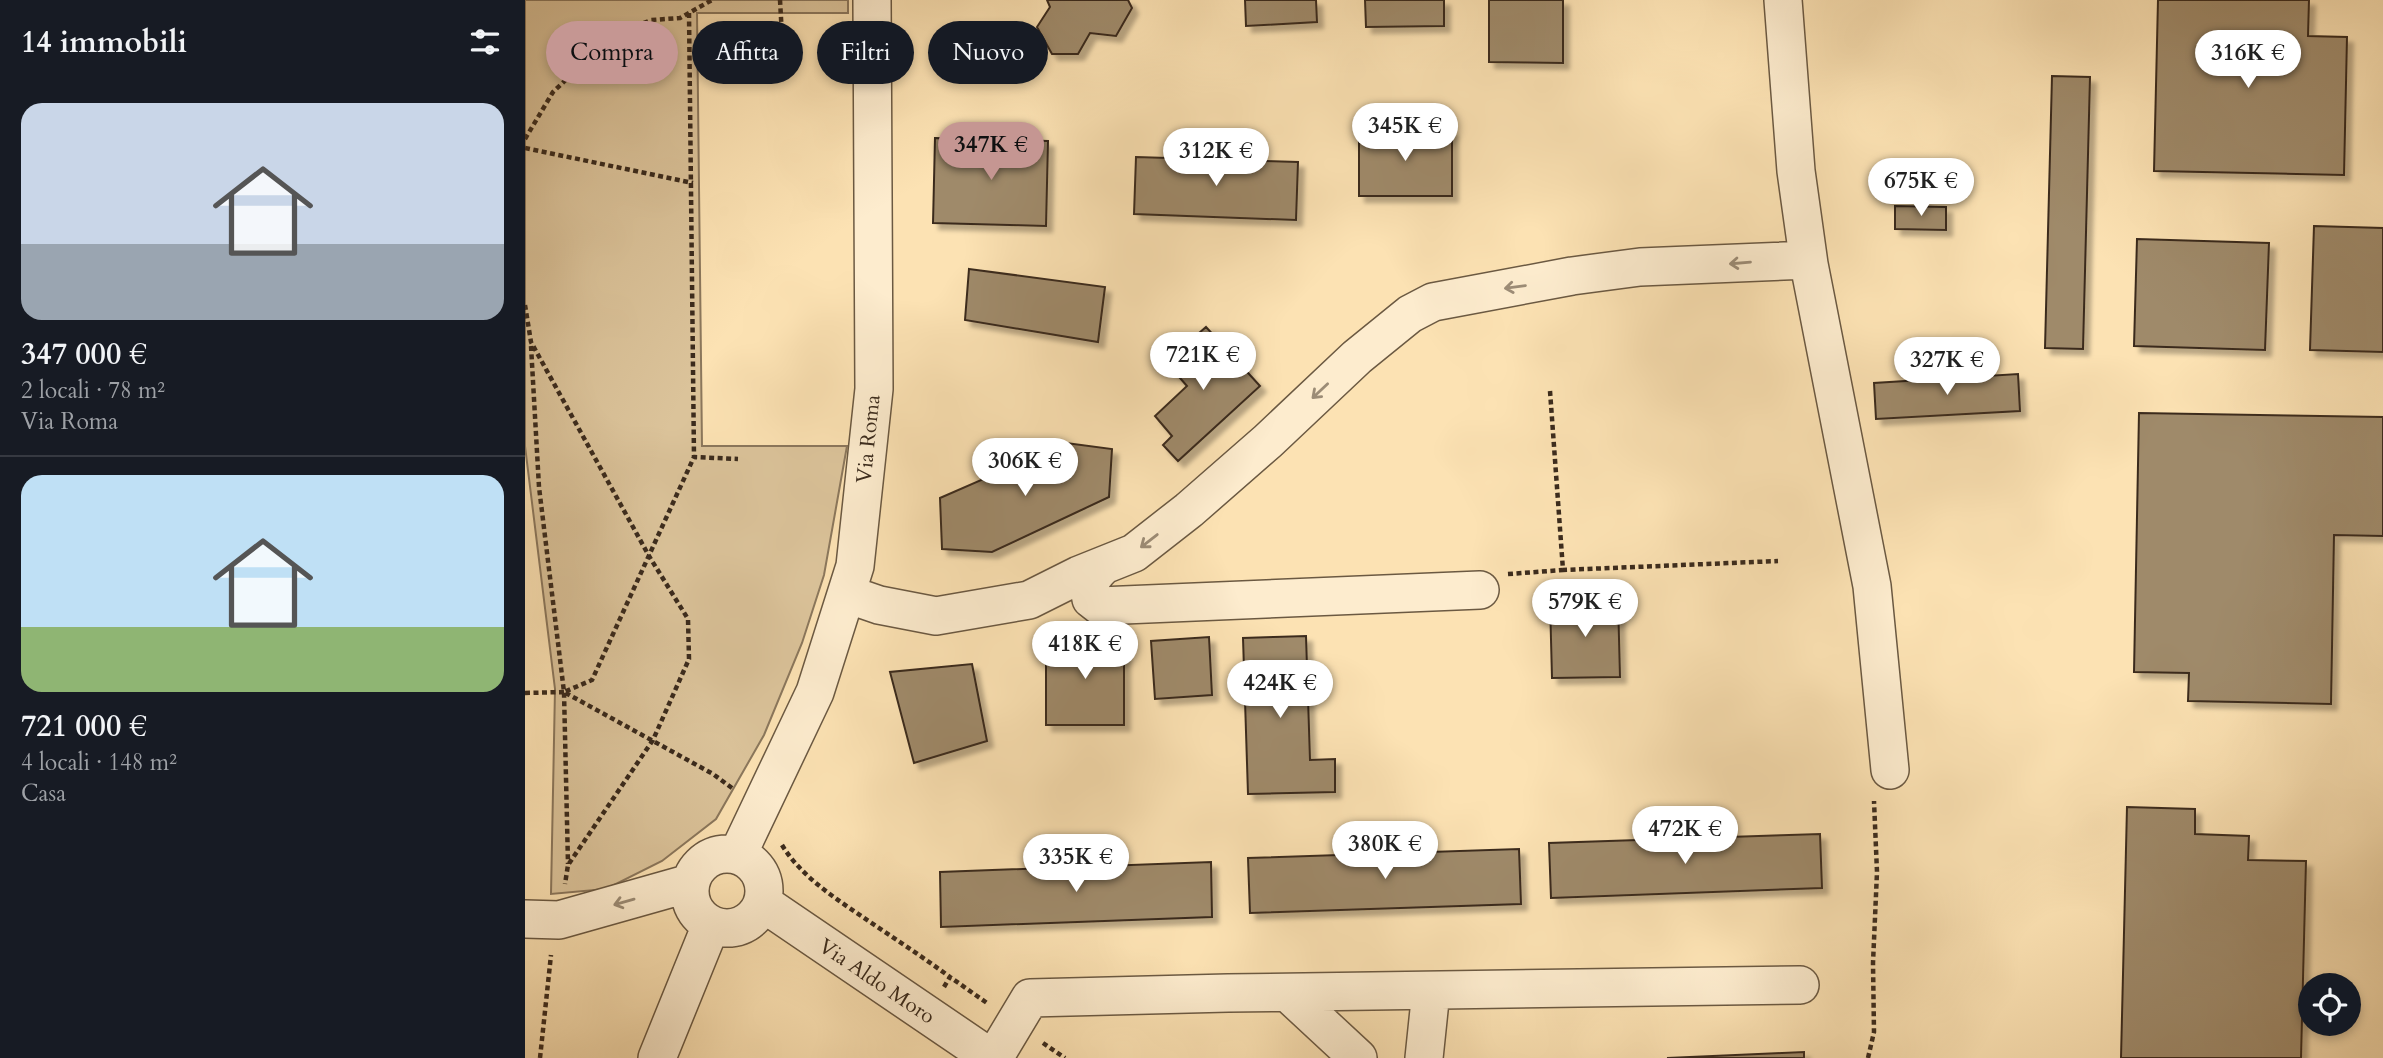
<!DOCTYPE html>
<html lang="it">
<head>
<meta charset="utf-8">
<style>
  :root { --surface:#171b24; --page:#242831; --text:#f1f3f6; --muted:#9ea1a6; --line:#363941; --accent:#c59692 }
  body { margin:0; font-family:Cardo,serif; background:var(--page); color:var(--text); height:100vh; display:flex; flex-direction:column; font-size:26px; white-space:nowrap }
  * { box-sizing:border-box; margin:0 }
  p { font-size:23px; color:var(--muted) }
  .icon { flex:none; width:38px; height:38px; fill:none; stroke:currentColor; stroke-width:2; stroke-linecap:round; stroke-linejoin:round }
  .map { position:relative; flex:1; overflow:hidden }
  .side { display:flex; flex-direction:column; background:var(--surface); width:525px }
  .side>* { flex:none }
  .top-card { position:absolute; left:21px; top:21px; width:665px; height:63px; display:flex; gap:14px }
  .tools { position:absolute; left:1773px; top:973px; display:grid; gap:14px }
  .tools a { display:grid; place-items:center; width:63px; height:63px; border-radius:50%; background:var(--surface); box-shadow:0 4px 10px #0003; font-size:35px }
  .price { position:absolute; translate:-50% -60px; padding:0 16px; border-radius:24px; background:#fff; color:#222; font-size:23px; line-height:46px; filter:drop-shadow(0 2px 4px #0008) }
  .price::after { content:''; position:absolute; left:50%; top:42px; width:21px; height:16px; margin-left:-10px; background:inherit; clip-path:polygon(0 0,100% 0,50% 100%) }
  .price.active { background:var(--accent); color:#111 }
  ul { padding:0; list-style:none }
  li { display:grid; align-content:center; gap:14px; height:371px; padding:0 21px }
  li+li { border-top:2px solid var(--line) }
  li span { display:grid; place-items:center; height:217px; border-radius:21px; color:#555 }
  li>.icon { margin-inline-start:auto }
  span .icon { width:126px; height:126px; fill:#fffc; stroke-width:1 }
  li b { font-size:30px }
  h2 { display:flex; justify-content:space-between; align-items:center; height:84px; padding:0 21px; font-size:30px }
  .pill { padding:0 24px; border-radius:32px; background:var(--surface); box-shadow:0 4px 10px #0003; font-size:24px; line-height:63px }
  .pill.active { background:var(--accent); color:#111 }
  main { display:flex; flex:1; min-height:0 }
  .map>svg:first-child { display:block }
  .green { fill:#dbc39a; stroke:#8b775c; stroke-width:2 }
  .building { fill:#9f8a6b; stroke:#3b2b1d; stroke-width:2; filter:url(#shadow) }
  .lines { fill:none; stroke-linecap:round; stroke-linejoin:round }
  .minor-casing { stroke:#6b5942; stroke-width:40 }
  .path { stroke:#3b2b1d; stroke-width:4.5; stroke-dasharray:5 3.5; stroke-linecap:butt }
  .minor { stroke:#fdecce; stroke-width:37 }
  .oneway { stroke:#9c8c76 }
  .labels { text-anchor:middle; stroke-width:7; stroke-linejoin:round; paint-order:stroke }
  .street-label { font-size:21px; fill:#3b2b1d; stroke:#fdecce }
</style>
</head>
<body>
<main>
<section class="side">
<h2>14 immobili<svg class="icon" aria-label="filters" viewBox="0 0 24 24"><path d="M4 7h16M4 17h16"/><circle cx="9" cy="7" r="2"/><circle cx="15" cy="17" r="2"/></svg></h2>
<ul>
<li><span style="background:linear-gradient(#c9d6e8 65%,#9aa5b1 0)"><svg class="icon" aria-label="home" viewBox="0 0 24 24"><path d="M3 11l9-7 9 7M6 9v11h12V9"/></svg></span><div><b>347 000 €</b><p>2 locali · 78 m²</p><p>Via Roma</p></div></li>
<li><span style="background:linear-gradient(#bfe0f5 70%,#8fb573 0)"><svg class="icon" aria-label="home" viewBox="0 0 24 24"><path d="M3 11l9-7 9 7M6 9v11h12V9"/></svg></span><div><b>721 000 €</b><p>4 locali · 148 m²</p><p>Casa</p></div></li>
</ul>
</section>
<div class="map">
<svg width="1858" height="1058" viewBox="0 0 1858 1058">
  <defs>
    <filter id="shadow"><feDropShadow dx="6" dy="6" stdDeviation="2" flood-color="#0004"/></filter>
  </defs>
  <rect width="100%" height="100%" fill="#fce2b3"/>
  <filter id="stains"><feTurbulence type="fractalNoise" baseFrequency=".00286" numOctaves="4"/><feColorMatrix values="0 0 0 0 .2 0 0 0 0 .09 0 0 0 0 .02 0 0 0 .5 -.17"/></filter>
  <radialGradient id="worn" r=".72"><stop offset=".6" stop-color="#630" stop-opacity="0"/><stop offset="1" stop-color="#630" stop-opacity=".3"/></radialGradient>
  <path class="green" d="M0,0H323V13H172L177,446H322L299,575L277,643L239,735L191,819L137,861L81,889L26,894L30,689L0,446Z"/>
  <path class="building" d="M522,0H603L607,8L591,36L565,33L553,54H527L512,27L525,7Z
    M720,0H791L792,22L721,26Z
    M840,0H919V26L841,27Z
    M964,0H1038V63L964,62Z
    M1633,0H1784L1783,36L1822,37L1819,175L1629,171Z
    M1527,76L1565,77L1558,349L1520,348Z
    M834,130H927V196H834Z
    M410,138L523,141L521,226L408,223Z
    M611,157L773,162L771,220L609,214Z
    M1370,206L1421,207V230L1370,229Z
    M1789,226L1858,228V352L1785,350Z
    M1612,239L1744,243L1740,350L1609,346Z
    M444,269L580,287L573,342L440,320Z
    M681,327L735,386L653,461L638,445L647,436L630,416L662,386L641,362Z
    M1493,374L1495,411L1351,419L1349,383Z
    M1614,413L1858,417V536L1809,535L1806,704L1663,701L1664,673L1609,672Z
    M541,443L587,449L584,497L467,552L417,549L415,498Z
    M1093,600L1095,677L1027,678L1025,601Z
    M781,636L785,760L810,759V792L723,794L718,638Z
    M521,637H599V725H521Z
    M684,637L687,695L630,699L626,641Z
    M447,664L462,741L389,763L365,672Z
    M1602,807L1670,809V834L1724,836L1723,860L1781,861L1776,1058H1596Z
    M1295,834L1297,888L1026,898L1024,843Z
    M994,849L996,904L725,913L723,858Z
    M686,862L687,917L416,927L415,872Z
    M1279,1052V1058H1142Z"/>
  <g class="lines">
    <g class="minor-casing">
      <path id="minor" d="M1258,0L1271,171L1284,264L1347,586L1365,770
        M579,565C567,576 562,583 566,599L575,606L955,590
        M322,594L354,605L411,616L504,600L554,575L609,553L664,510L743,441L832,357L885,314L908,302L1047,276L1115,267L1283,260
        M165 891a37 37 0 1 1 74 0a37 37 0 1 1-74 0Z
        M213,854L290,692L330,566L349,389L347,0
        M238,903L466,1058
        M0,919L34,920L165,883
        M763,993L833,1058
        M132,1058L186,925
        M469,1058L505,998L703,993L1275,985
        M899,1058L906,991"/>
    </g>
    <path class="path" d="M255,0L257,36
      M164,13L169,457
      M0,139L28,92L86,37L126,20L155,18L187,0
      M0,148L168,183
      M0,305L6,342L124,556L163,619L164,659L128,740L43,865L40,884
      M6,346L14,487L39,692L43,864
      M1025,391L1038,570L1253,561
      M983,574L1038,570
      M0,693L39,692
      M207,788L188,774L39,692L67,680L169,457L213,459
      M257,845C277,878 313,900 345,922C372,940 399,958 425,977
      M419,987L425,977L462,1003
      M518,1043L540,1058
      M15,1058L26,955
      M1343,1058L1349,1032L1348,963L1352,872L1349,801"/>
    <use href="#minor" class="minor"/>
  </g>
  <defs><path id="oneway-shaft" d="M-6 0H5M1.5-3L5.5 0L1.5 3" fill="none" stroke-width="1.6" stroke-linecap="round" stroke-linejoin="round" transform="scale(1.75)"/></defs>
  <g class="oneway">
    <use href="#oneway-shaft" transform="translate(1215 263) rotate(175)"/>
    <use href="#oneway-shaft" transform="translate(990 287) rotate(172)"/>
    <use href="#oneway-shaft" transform="translate(795 391) rotate(137)"/>
    <use href="#oneway-shaft" transform="translate(624 541) rotate(142)"/>
    <use href="#oneway-shaft" transform="translate(99 902) rotate(164)"/>
  </g>
  <g class="labels">
    <g class="street-label">
      <text transform="translate(343 439) rotate(-84)" y="7">Via Roma</text>
      <text transform="translate(352 981) rotate(34)" y="7">Via Aldo Moro</text>
    </g>
  </g>
  <rect width="100%" height="100%" filter="url(#stains)"/>
  <rect width="100%" height="100%" fill="url(#worn)"/>
</svg>
<div class="tools">
<a><svg class="icon" aria-label="locate" viewBox="0 0 24 24"><circle cx="12" cy="12" r="6"/><path d="M12 2v4M12 18v4M2 12h4M18 12h4"/></svg></a>
</div>
<b class="price" style="left:1723px;top:90px">316K €</b>
<b class="price" style="left:880px;top:163px">345K €</b>
<b class="price active" style="left:466px;top:182px">347K €</b>
<b class="price" style="left:691px;top:188px">312K €</b>
<b class="price" style="left:1396px;top:218px">675K €</b>
<b class="price" style="left:678px;top:392px">721K €</b>
<b class="price" style="left:1422px;top:397px">327K €</b>
<b class="price" style="left:500px;top:498px">306K €</b>
<b class="price" style="left:1060px;top:639px">579K €</b>
<b class="price" style="left:560px;top:681px">418K €</b>
<b class="price" style="left:755px;top:720px">424K €</b>
<b class="price" style="left:1160px;top:866px">472K €</b>
<b class="price" style="left:860px;top:881px">380K €</b>
<b class="price" style="left:551px;top:894px">335K €</b>
<div class="top-card">
<a class="pill active">Compra</a>
<a class="pill">Affitta</a>
<a class="pill">Filtri</a>
<a class="pill">Nuovo</a>
</div>
</div>
</main>
</body>
</html>
